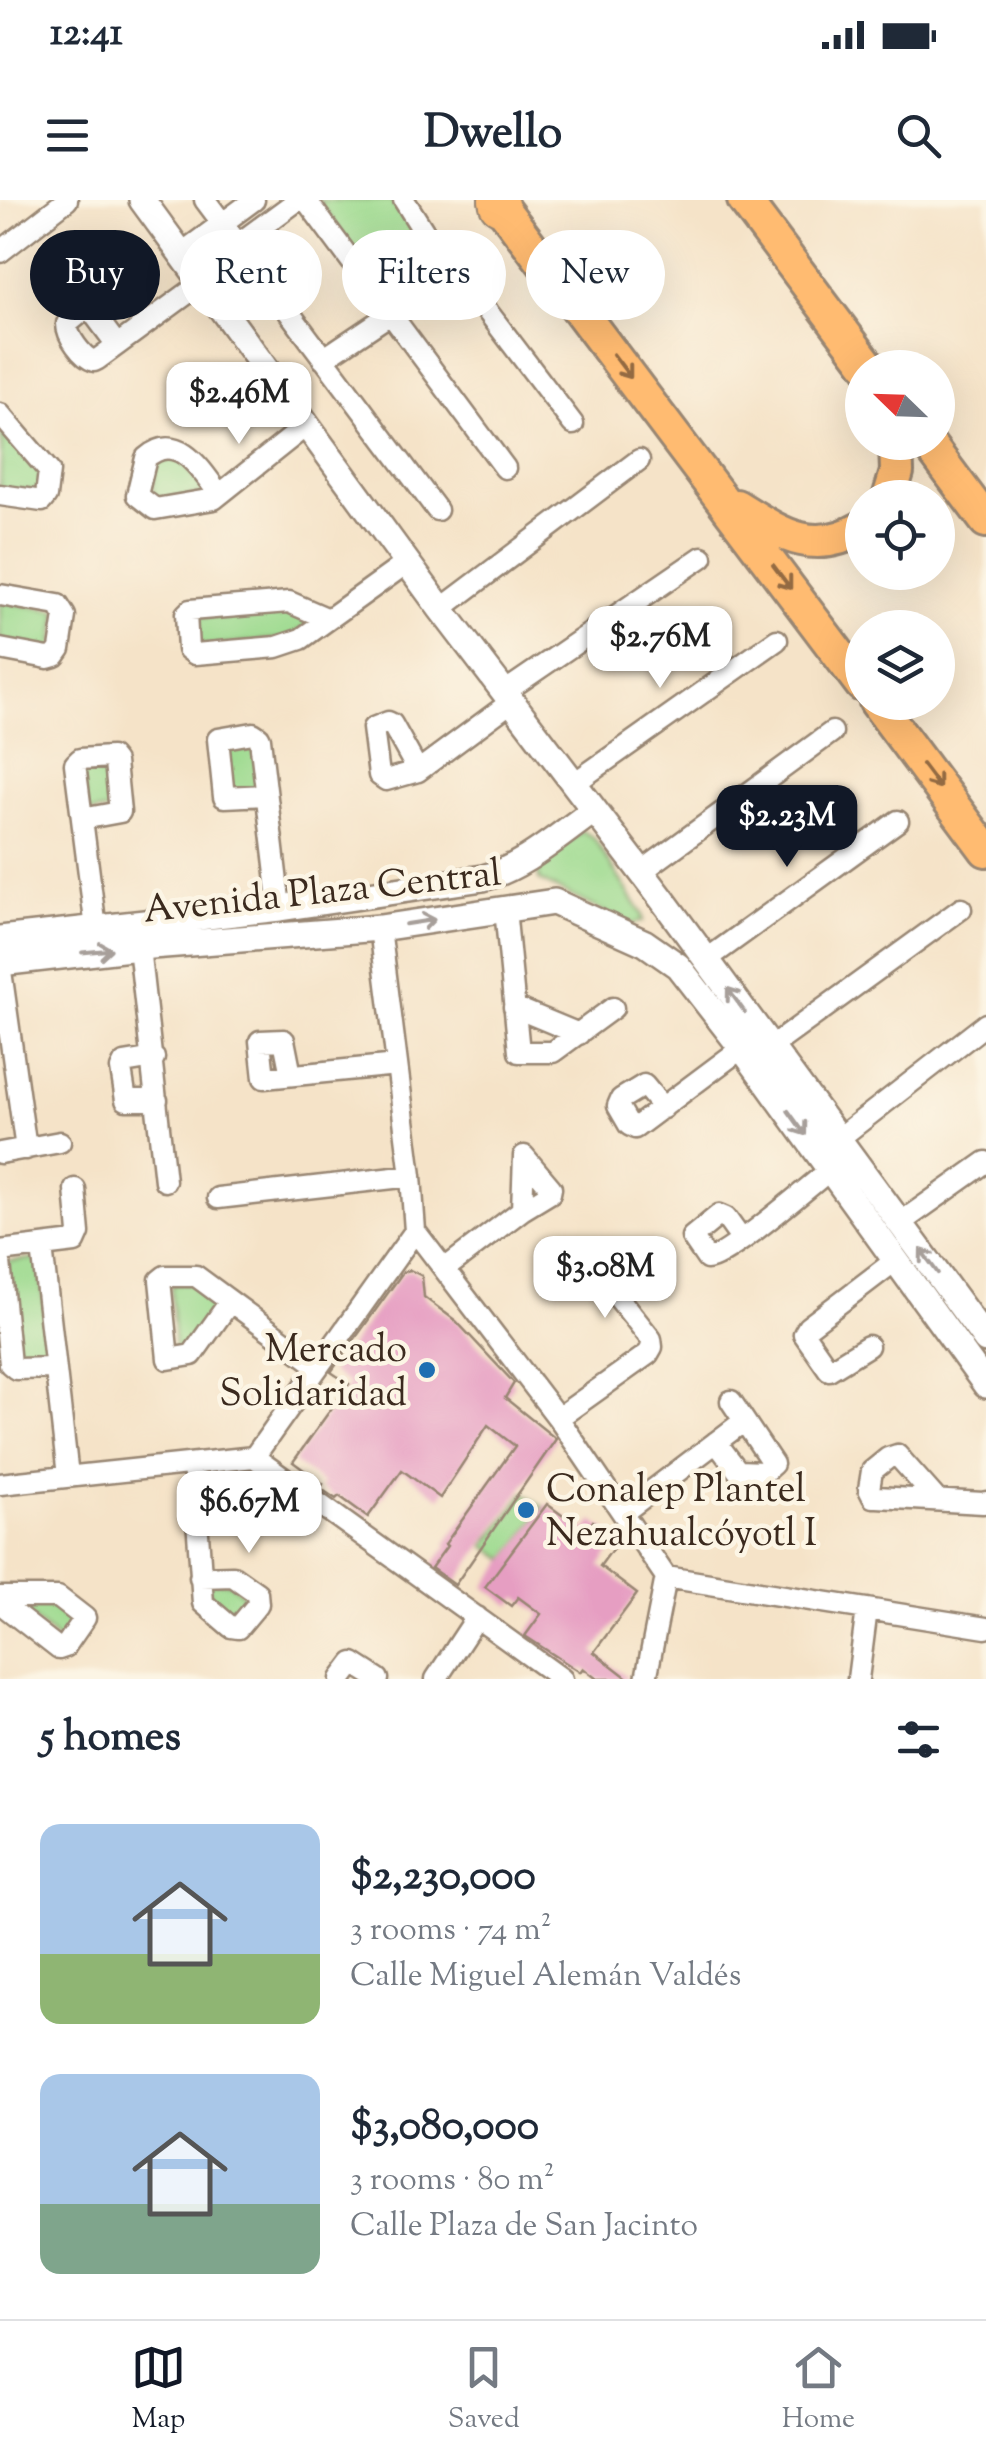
<!DOCTYPE html>
<html lang="en">
<head>
<meta charset="utf-8">
<style>
  :root { --surface:#fff; --page:#f2f2f3; --text:#1f2937; --muted:#747a83; --line:#e0e1e3; --accent:#111827 }
  body { margin:0; font-family:"Sorts Mill Goudy",serif; background:var(--page); color:var(--text); height:100vh; display:flex; flex-direction:column; font-size:38px; white-space:nowrap }
  * { box-sizing:border-box; margin:0 }
  p { font-size:32px; color:var(--muted) }
  .icon { flex:none; width:55px; height:55px; fill:none; stroke:currentColor; stroke-width:2; stroke-linecap:round; stroke-linejoin:round }
  .map { position:relative; height:1479px; overflow:hidden }
  .side { display:flex; flex-direction:column; background:var(--surface); flex:1 }
  .side>* { flex:none }
  .guide { position:absolute; left:30px; top:30px; width:928px; height:90px; display:flex; gap:20px }
  .needle { width:65px; rotate:293deg }
  .fabs { position:absolute; left:845px; top:150px; display:grid; gap:20px }
  .fabs a { display:grid; place-items:center; width:110px; height:110px; border-radius:50%; background:var(--surface); box-shadow:0 10px 40px #0002; font-size:50px }
  .price { position:absolute; translate:-50% -85px; padding:0 22px; border-radius:20px; background:#fff; color:#222; font-size:32px; line-height:65px; filter:drop-shadow(0 2px 5px #0008) }
  .price::after { content:''; position:absolute; left:50%; top:60px; width:30px; height:22px; margin-left:-15px; background:inherit; clip-path:polygon(0 0,100% 0,50% 100%) }
  .price.current { background:var(--accent); color:#fff }
  ul { padding:0; list-style:none }
  li { display:flex; align-items:center; gap:30px; height:250px; padding:0 40px }
  li span { display:grid; place-items:center; flex:none; width:280px; height:200px; border-radius:20px; color:#555 }
  li>.icon { margin-inline-start:auto }
  span .icon { width:120px; height:120px; fill:#fffc; stroke-width:1 }
  li b { font-size:42px }
  h2 { display:flex; justify-content:space-between; align-items:center; height:120px; padding:0 40px; font-size:42px }
  .tag { padding:0 35px; border-radius:45px; background:var(--surface); box-shadow:0 10px 40px #0002; font-size:35px; line-height:90px }
  .tag.current { background:var(--accent); color:#fff }
  .status { display:flex; justify-content:space-between; align-items:center; height:70px; padding:0 50px; background:var(--surface); direction:ltr }
  .status svg { height:28px; fill:currentColor }
  header { display:flex; justify-content:space-between; align-items:center; height:130px; padding:0 40px; background:var(--surface); font-size:45px; font-weight:700 }
  .dock { display:flex; justify-content:space-around; align-items:center; height:140px; border-top:2px solid var(--line); background:var(--surface); font-size:28px; color:var(--muted) }
  .dock a { display:grid; justify-items:center; gap:5px }
  .dock .current { color:var(--accent) }
  .map>svg:first-child { display:block }
  .green { fill:#9dda8f; stroke:#6c8256; stroke-width:2.5 }
  .building { fill:#e69ec2 }
  .lines { fill:none; stroke-linecap:round; stroke-linejoin:round }
  .minor-casing { stroke:#988673; stroke-width:25 }
  .tertiary-casing { stroke:#988673; stroke-width:30 }
  .trunk-casing { stroke:#988673; stroke-width:38 }
  .motorway-casing { stroke:#988673; stroke-width:42 }
  .minor { stroke:#fff; stroke-width:20 }
  .tertiary { stroke:#fff; stroke-width:25 }
  .trunk { stroke:#ffbb71; stroke-width:32 }
  .motorway { stroke:#ffbb71; stroke-width:38 }
  .oneway { stroke:#936b43 }
  .oneway2 { stroke:#a79f9a }
  .poi-dot { fill:#1f6fb2; stroke:#fcf5e5; stroke-width:4 }
  .labels { text-anchor:middle; stroke-width:9; stroke-linejoin:round; paint-order:stroke }
  .street-label { font-size:38px; fill:#3b2a1e; stroke:#fcf5e5 }
  .poi-label { font-size:38px; fill:#3b2a1e; stroke:#fcf5e5; text-anchor:end }
</style>
</head>
<body>
<div class="status"><b>12:41</b><svg viewBox="0 0 49 12"><path d="M0 12V9h3v3zM5 12V6h3v6zM10 12V3h3v9zM15 12V0h3v12zM26 1h20v11H26zM47 4h2v5h-2z"/></svg></div>
<header><svg class="icon" aria-label="menu" viewBox="0 0 24 24"><path d="M4 6h16M4 12h16M4 18h16"/></svg>Dwello<svg class="icon" aria-label="search" viewBox="0 0 24 24"><circle cx="10" cy="10" r="6"/><path d="M15 15l6 6"/></svg></header>
<div class="map">
<svg width="986" height="1479" viewBox="0 0 986 1479">
  <rect width="100%" height="100%" fill="#fcf5e5"/>
  <filter id="ink" filterUnits="userSpaceOnUse"><feTurbulence type="fractalNoise" baseFrequency=".01" numOctaves="2"/><feDisplacementMap in="SourceGraphic" scale="20" xChannelSelector="R" yChannelSelector="G"/><feConvolveMatrix kernelMatrix="1 2 1 2 8 2 1 2 1" color-interpolation-filters="sRGB"/></filter>
  <filter id="wash" filterUnits="userSpaceOnUse"><feTurbulence type="fractalNoise" baseFrequency=".0048" numOctaves="4" result="noise"/><feDisplacementMap in="SourceGraphic" scale="40" xChannelSelector="R" yChannelSelector="G"/><feGaussianBlur stdDeviation="2.25" result="paint"/><feColorMatrix in="noise" values="0 0 0 0 0 0 0 0 0 0 0 0 0 0 0 0 0 1.4 0 .05"/><feComposite in="paint" operator="in"/></filter>
  <g filter="url(#wash)">
    <rect width="100%" height="100%" fill="#f5e3c8"/>
    <path class="green" d="M318,0H391L443,71L393,107Z
      M9,232L43,273L41,291L0,290L2,234Z
      M179,256L207,293L161,300L153,294L155,269L160,261Z
      M0,401L58,411L52,451L0,442Z
      M284,410L308,420V425L292,438L196,447L194,422L198,417Z
      M254,539L259,589L229,592L223,542Z
      M108,559L113,610L87,613L81,563Z
      M582,631L593,637L642,714L643,721L631,725L539,680L537,663Z
      M39,1058L50,1160L17,1163L6,1062Z
      M194,1083L221,1103L190,1152L175,1153L171,1088L174,1084Z
      M524,1293L544,1308L506,1360L485,1346Z
      M229,1382L252,1402L237,1423L210,1402L208,1383Z
      M14,1402H55L76,1415L61,1443Z"/>
    <g id="blocks">
      <path class="building" d="M410,1070L422,1076L424,1097L456,1121L514,1183L505,1198L556,1239L455,1385L431,1368L447,1346L445,1344L515,1246L488,1225L440,1298L402,1270L368,1317L339,1296L336,1299L320,1288L323,1284L293,1262L349,1184L331,1172L403,1072Z
        M547,1304L585,1332L593,1321L619,1340L600,1366L637,1394L594,1452L629,1479H597L583,1468L580,1472L525,1436L541,1414L518,1397L511,1406L485,1387Z"/>
    </g>
  </g>
  <g filter="url(#ink)">
    <use href="#blocks" fill-opacity="0" stroke="#988673" stroke-width="2.5"/>
    <g class="lines">
      <g class="minor-casing">
        <path id="minor" d="M205,0L437,310
          M306,0L505,268
          M404,0L426,35L456,70L573,224
          M238,44L298,0
          M0,52L67,0
          M182,53L254,0
          M117,145L91,110L83,111L67,124C67,136 82,157 94,161L98,159L203,82
          M323,159L456,70
          M0,214L49,271L46,296L42,301L0,295
          M219,294C202,271 178,230 146,258L137,295L155,309L214,299L307,225
          M0,395L58,405L65,416L60,449L55,456L48,458L0,449
          M441,409L639,260
          M326,418L289,402L190,410L186,414L188,449L195,454L277,447L301,439L408,362
          M503,493L702,357
          M418,571L392,524L388,522L373,528L379,575L386,580L418,571L511,502
          M573,584L777,440
          M266,595L224,597L218,539L253,533L259,537L260,539L280,708
          M82,619L120,612L115,562L111,557L80,559L75,564L96,729
          M641,672L832,532
          M505,709L519,852H553L613,808
          M380,728L411,976L415,1031L558,1218L666,1377
          M139,747L165,981
          M706,760L898,621
          M0,764L26,949
          M514,807L579,834
          M771,847L961,709
          M154,858L124,863L121,869L126,900H157
          M291,875L284,840L260,841L264,878L397,865
          M663,908L644,885L621,899L618,906L629,925L635,928L742,848
          M838,939L986,824
          M0,953L60,942
          M218,998L411,976
          M522,1010L524,956
          M900,1023L986,962
          M741,1039L726,1018L719,1015L692,1037L707,1059C724,1060 811,985 831,969
          M42,1047L68,1276
          M0,1051L75,1042L79,1033L75,989
          M0,1062L10,1164L16,1169L54,1168
          M446,1068L522,1010L550,993L551,988L524,956
          M229,1103L192,1155L168,1159L160,1080L165,1076H196L318,1166
          M868,1146L829,1170L804,1134L808,1127L896,1060
          M558,1218L648,1154L652,1147L651,1139L601,1076
          M716,1242L738,1271L764,1272L773,1264L731,1201
          M254,1257L562,1479
          M193,1264L203,1403L231,1427L238,1428L258,1404L257,1393L233,1376L200,1377
          M0,1284L254,1257L415,1031
          M937,1300L897,1255L888,1258L872,1271L869,1289L873,1297H877L983,1303L986,1302
          M624,1312L744,1221
          M666,1377L986,1428
          M0,1397H58L85,1418L65,1447L59,1449L0,1403
          M341,1479L353,1463L378,1479
          M436,1479L477,1417
          M646,1479L666,1377
          M858,1479L867,1409"/>
      </g>
      <g class="tertiary-casing">
        <path id="tertiary" d="M142,0L441,409L662,699L986,1140
          M0,739L280,708L483,678C523,668 559,635 592,612
          M0,763L139,747L380,728L554,702L645,743L678,766L742,848L986,1185"/>
      </g>
      <g class="trunk-casing">
        <path id="trunk" d="M496,0L862,485
          M744,0L870,168
          M927,242L986,321
          M889,298L897,272L896,242
          M736,306C780,333 812,357 862,328
          M876,502L986,650"/>
      </g>
      <g class="motorway-casing">
        <path id="motorway" d="M498,0L499,5"/>
      </g>
      <use href="#minor" class="minor"/>
      <use href="#tertiary" class="tertiary"/>
      <use href="#trunk" class="trunk"/>
      <use href="#motorway" class="motorway"/>
    </g>
    <defs><path id="oneway-shaft" d="M-6 0H5M1.5-3L5.5 0L1.5 3" fill="none" stroke-width="1.6" stroke-linecap="round" stroke-linejoin="round" transform="scale(2.5)"/></defs>
    <g class="oneway">
      <use href="#oneway-shaft" transform="translate(622 166) rotate(53)"/>
      <use href="#oneway-shaft" transform="translate(782 377) rotate(53)"/>
      <use href="#oneway-shaft" transform="translate(931 576) rotate(53)"/>
    </g>
    <g class="oneway2">
      <use href="#oneway-shaft" transform="translate(420 722) rotate(-9)"/>
      <use href="#oneway-shaft" transform="translate(97 751) rotate(-6)"/>
      <use href="#oneway-shaft" transform="translate(736 800) rotate(-126)"/>
      <use href="#oneway-shaft" transform="translate(797 923) rotate(54)"/>
      <use href="#oneway-shaft" transform="translate(929 1061) rotate(-126)"/>
    </g>
  </g>
  <g class="poi-dot">
    <circle cx="427" cy="1170" r="10"/>
    <circle cx="526" cy="1310" r="10"/>
  </g>
  <g class="labels">
    <g class="street-label">
      <text transform="translate(322 690) rotate(-6)" y="13">Avenida Plaza Central</text>
    </g>
    <g class="poi-label">
      <text x="407" y="1161">Mercado<tspan x="407" dy="44">Solidaridad</tspan></text>
      <text x="546" y="1301" text-anchor="start">Conalep Plantel<tspan x="546" dy="44">Nezahualcóyotl I</tspan></text>
    </g>
  </g>
</svg>
<div class="fabs">
<a><svg class="needle" viewBox="-14 -14 28 28"><path d="M0-13l5 13h-10z" fill="#e53935"/><path d="M0 13l5-13h-10z" fill="#747a83"/></svg></a>
<a><svg class="icon" aria-label="locate" viewBox="0 0 24 24"><circle cx="12" cy="12" r="6"/><path d="M12 2v4M12 18v4M2 12h4M18 12h4"/></svg></a>
<a><svg class="icon" aria-label="layers" viewBox="0 0 24 24"><path d="M12 4l9 5-9 5-9-5zM3 14l9 5 9-5"/></svg></a>
</div>
<b class="price" style="left:239px;top:247px">$2.46M</b>
<b class="price" style="left:660px;top:491px">$2.76M</b>
<b class="price current" style="left:787px;top:670px">$2.23M</b>
<b class="price" style="left:605px;top:1121px">$3.08M</b>
<b class="price" style="left:249px;top:1356px">$6.67M</b>
<div class="guide">
<a class="tag current">Buy</a>
<a class="tag">Rent</a>
<a class="tag">Filters</a>
<a class="tag">New</a>
</div>
</div>
<section class="side">
<h2>5 homes<svg class="icon" aria-label="filters" viewBox="0 0 24 24"><path d="M4 7h16M4 17h16"/><circle cx="9" cy="7" r="2"/><circle cx="15" cy="17" r="2"/></svg></h2>
<ul>
<li><span style="background:linear-gradient(#a9c7e8 65%,#8fb573 0)"><svg class="icon" aria-label="home" viewBox="0 0 24 24"><path d="M3 11l9-7 9 7M6 9v11h12V9"/></svg></span><div><b>$2,230,000</b><p>3 rooms · 74 m²</p><p>Calle Miguel Alemán Valdés</p></div></li>
<li><span style="background:linear-gradient(#a9c7e8 65%,#7fa58c 0)"><svg class="icon" aria-label="home" viewBox="0 0 24 24"><path d="M3 11l9-7 9 7M6 9v11h12V9"/></svg></span><div><b>$3,080,000</b><p>3 rooms · 80 m²</p><p>Calle Plaza de San Jacinto</p></div></li>
</ul>
</section>
<nav class="dock">
<a class="current"><svg class="icon" aria-label="map" viewBox="0 0 24 24"><path d="M3 6l6-2 6 2 6-2v14l-6 2-6-2-6 2zM9 4v14M15 6v14"/></svg>Map</a>
<a><svg class="icon" aria-label="saved" viewBox="0 0 24 24"><path d="M7 4h10v16l-5-4-5 4z"/></svg>Saved</a>
<a><svg class="icon" aria-label="home" viewBox="0 0 24 24"><path d="M3 11l9-7 9 7M6 9v11h12V9"/></svg>Home</a>
</nav>
</body>
</html>
